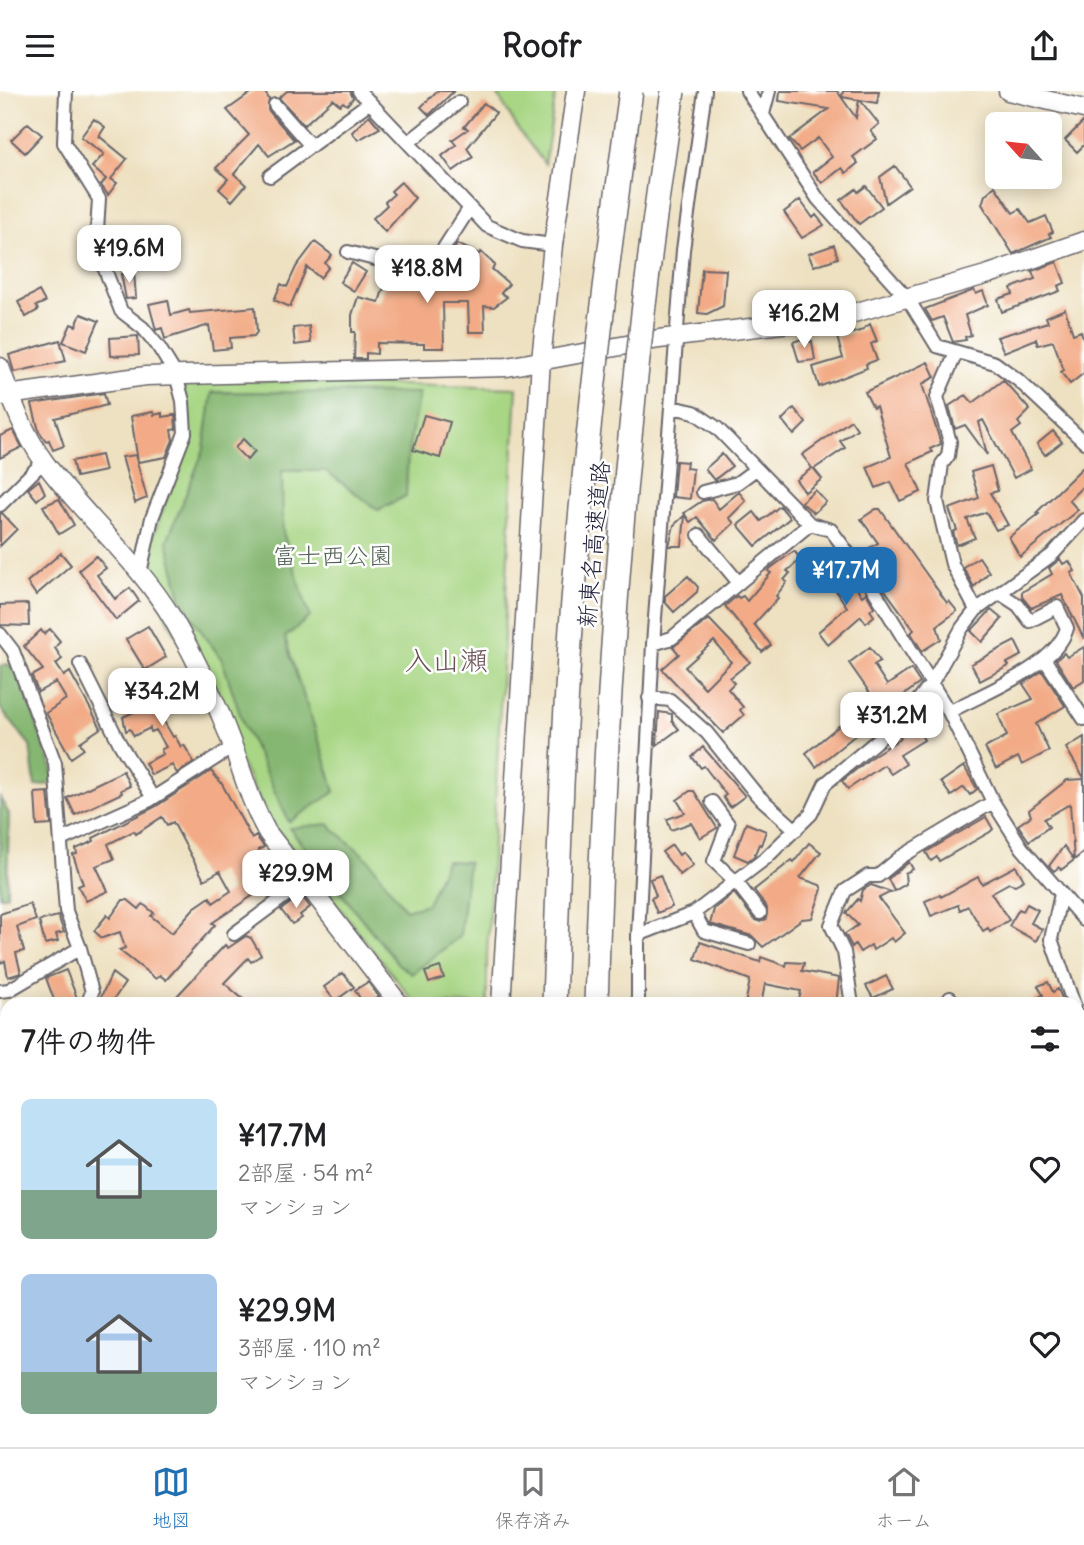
<!DOCTYPE html>
<html lang="ja">
<head>
<meta charset="utf-8">
<style>
  :root { --surface:#fff; --page:#f2f2f2; --text:#202124; --muted:#757577; --line:#e0e0e0; --accent:#1f6fb2 }
  body { margin:0; font-family:Delius,"Klee One",sans-serif; background:var(--page); color:var(--text); height:100vh; display:flex; flex-direction:column; font-size:26px; white-space:nowrap }
  * { box-sizing:border-box; margin:0 }
  p { font-size:23px; color:var(--muted) }
  .icon { flex:none; width:38px; height:38px; fill:none; stroke:currentColor; stroke-width:2; stroke-linecap:round; stroke-linejoin:round }
  .map { position:relative; flex:1; overflow:hidden }
  .details { position:absolute; left:0px; top:906px; width:1085px; height:450px; display:flex; flex-direction:column; background:var(--surface); border-radius:21px 21px 0 0; box-shadow:0 4px 18px #0003 }
  .details>* { flex:none }
  .needle { width:46px; rotate:297deg }
  .controls { position:absolute; left:985px; top:21px; display:grid; gap:14px }
  .controls a { display:grid; place-items:center; width:77px; height:77px; border-radius:10px; background:var(--surface); box-shadow:0 4px 18px #0003; font-size:35px }
  .price { position:absolute; translate:-50% -60px; padding:0 16px; border-radius:14px; background:#fff; color:#222; font-size:23px; line-height:46px; filter:drop-shadow(0 2px 4px #0008) }
  .price::after { content:''; position:absolute; left:50%; top:42px; width:21px; height:16px; margin-left:-10px; background:inherit; clip-path:polygon(0 0,100% 0,50% 100%) }
  .price.selected { background:var(--accent); color:#fff }
  ul { padding:0; list-style:none }
  li { display:flex; align-items:center; gap:21px; height:175px; padding:0 21px }
  li span { display:grid; place-items:center; flex:none; width:196px; height:140px; border-radius:10px; color:#555 }
  li>.icon { margin-inline-start:auto }
  span .icon { width:84px; height:84px; fill:#fffc; stroke-width:1 }
  li b { font-size:30px }
  h2 { display:flex; justify-content:space-between; align-items:center; height:84px; padding:0 21px; font-size:30px }
  header { display:flex; justify-content:space-between; align-items:center; height:91px; padding:0 21px; background:var(--surface); font-size:32px; font-weight:800 }
  .menu { display:flex; justify-content:space-around; align-items:center; height:98px; border-top:2px solid var(--line); background:var(--surface); font-size:19px; color:var(--muted) }
  .menu a { display:grid; justify-items:center; gap:4px }
  .menu .selected { color:var(--accent) }
  .map>svg:first-child { display:block }
  .green { fill:#a8d684; stroke:#657c60; stroke-width:2 }
  .forest { fill:#86b772; stroke:#546c56; stroke-width:2 }
  .building { fill:#f2ab86; fill-rule:evenodd }
  .lines { fill:none; stroke-linecap:round; stroke-linejoin:round }
  .street-casing { stroke:#69656a; stroke-width:16 }
  .secondary-casing { stroke:#69656a; stroke-width:21 }
  .highway-casing { stroke:#69656a; stroke-width:26 }
  .street { stroke:#fff; stroke-width:12 }
  .secondary { stroke:#fff; stroke-width:18 }
  .highway { stroke:#fff; stroke-width:23 }
  .highway-bridge-casing { stroke:#69656a; stroke-width:26; stroke-linecap:butt }
  .highway-bridge { stroke:#fff; stroke-width:23 }
  .labels { text-anchor:middle; stroke-width:5; stroke-linejoin:round; paint-order:stroke }
  .street-label { font-size:24px; fill:#22223b; stroke:#fff }
  .park-label { font-size:24px; fill:#516155; stroke:#fff }
  .quarter-label { font-size:28px; fill:#6b5255; stroke:#fff }
</style>
</head>
<body>
<header><svg class="icon" aria-label="menu" viewBox="0 0 24 24"><path d="M4 6h16M4 12h16M4 18h16"/></svg>Roofr<svg class="icon" aria-label="share" viewBox="0 0 24 24"><path d="M12 15V3M7 8l5-5 5 5M5 13v7h14v-7"/></svg></header>
<div class="map">
<svg width="1084" height="1356" viewBox="0 0 1084 1356">
  <rect width="100%" height="100%" fill="#fff"/>
  <filter id="ink" filterUnits="userSpaceOnUse"><feTurbulence type="fractalNoise" baseFrequency=".0143" numOctaves="2"/><feDisplacementMap in="SourceGraphic" scale="14" xChannelSelector="R" yChannelSelector="G"/><feConvolveMatrix kernelMatrix="1 2 1 2 8 2 1 2 1" color-interpolation-filters="sRGB"/></filter>
  <filter id="wash" filterUnits="userSpaceOnUse"><feTurbulence type="fractalNoise" baseFrequency=".00686" numOctaves="4" result="noise"/><feDisplacementMap in="SourceGraphic" scale="28" xChannelSelector="R" yChannelSelector="G"/><feGaussianBlur stdDeviation="1.57" result="paint"/><feColorMatrix in="noise" values="0 0 0 0 0 0 0 0 0 0 0 0 0 0 0 0 0 1.4 0 .05"/><feComposite in="paint" operator="in"/></filter>
  <g filter="url(#wash)">
    <rect width="100%" height="100%" fill="#eee1c1"/>
    <path class="green" d="M493,0H556L545,73L520,41L497,3Z
      M182,288L517,297L487,863V913H416L270,730L142,477L189,345Z"/>
    <path class="forest" d="M212,301L419,302L408,361L406,405L378,419L326,380H282L283,441L310,526L285,546C299,599 321,648 335,701L289,731L244,635L222,569L183,514L167,450L204,358Z
      M7,573L18,578L57,692L35,695L30,654L0,617V575Z
      M0,707L9,723L7,804L0,806Z
      M328,733L369,769L406,819L427,813L446,770L468,771L460,845L412,883L398,873L289,737Z"/>
    <g id="blocks">
      <path class="building" d="M254,0H264L269,8L268,19L294,49L269,65L259,53L234,83L246,94L232,110L219,98L228,88L216,77L249,44L227,19Z
        M287,0H350L353,7L347,14L343,11L340,14L333,8L304,34L279,7Z
        M437,0H454L429,24L421,16Z
        M780,0H837L856,27L859,9L842,6L843,0H879L877,12L860,9L879,33L871,40L877,48L853,66L858,72L846,82L842,77L822,92L813,81L832,66L818,47L800,60L789,48L829,18L779,10Z
        M484,12L496,22L467,57L473,66L453,80L442,65L456,54L452,49L468,38L464,36Z
        M369,24L380,37L358,49L352,41Z
        M94,28L105,36L99,45L127,68L111,88L117,92L108,104L101,94L106,88L92,76L104,63L81,46Z
        M1084,30V54L1077,61L1065,49Z
        M28,32L42,44L25,62L11,49Z
        M895,75L910,95L886,112L880,86Z
        M401,91L415,107L385,141L373,127L387,114L385,111L394,103L391,100Z
        M866,95L882,116L859,133L841,109L856,98L858,101Z
        M995,95L1013,122L1020,118L1030,132L1046,125L1053,141L1049,143L1051,146L1013,163L982,113L985,104Z
        M800,109L813,127L816,124L824,134L802,147L784,121Z
        M315,151L332,164L325,172L329,176L320,187L307,176L290,216L274,209L281,193L287,196L296,176Z
        M457,153L479,163L481,161L495,174L492,178L509,193L501,202L507,206L494,216L484,215L485,241H469L468,212H443L444,257H424V253L377,252V263L366,262V268H354L355,241H352V224L358,206L379,211L389,181L410,186L407,193L435,197V188H438Z
        M834,154L838,167L814,175L808,163Z
        M1057,171L1065,192L1058,195L1060,200L1002,221L998,208L1013,203L1011,197L1035,188L1032,180Z
        M352,172L366,181L354,200L340,191Z
        M702,178L726,179L723,215L707,223L698,222Z
        M134,181L136,207L126,208L121,183Z
        M974,199L976,203L983,200L988,214L965,224L971,244L965,246L966,249L953,251L943,226L932,230L925,218Z
        M39,200L45,211L36,215L38,219L26,226L18,211Z
        M168,209L171,224L189,219L190,222L255,216L257,241L254,245L230,247L231,257L213,259L209,234L165,248L162,237L156,239L149,213Z
        M1065,218L1073,243L1081,240L1084,250V282L1070,293L1061,281L1064,279L1053,250L1038,254L1036,248L1004,261L997,246L1048,231L1046,226Z
        M81,223L99,230L86,260L63,251L71,233L76,235Z
        M870,233L877,250L871,253L877,269L866,273L867,277L819,296L813,276L843,267L837,246L860,240Z
        M309,235L311,252L295,254L293,237Z
        M138,245L139,264L111,265L110,247Z
        M807,246L809,251L812,250L815,269L799,271L793,251Z
        M60,249L66,270L14,281L9,264Z
        M928,271L935,286L922,293L941,353L930,358L932,361L908,372L921,401L900,410L891,391L876,397L867,376L891,366L876,315L873,317L865,301Z
        M1003,289L1030,319L1018,331L1021,335L1012,342L1031,378L1014,387L983,329L979,331L987,364L965,334L955,338L949,315L966,304L973,312Z
        M104,302L107,314L55,327L64,355L53,359L49,349L46,350L39,340L32,313Z
        M794,317L806,332L794,344L782,329Z
        M153,321L154,324L162,322V326L175,324L176,338L171,339L173,349L166,366L138,371L131,325Z
        M424,324L450,331L440,367L413,359Z
        M851,329L857,338L840,350L845,357L814,378L822,388L805,401L796,389L812,377L802,364Z
        M13,339L22,356L0,367V345Z
        M1053,340L1062,351L1045,364L1037,353Z
        M243,348L255,360L247,369L235,357Z
        M722,363L732,375L714,389L705,378Z
        M101,364L105,380L76,386L72,370Z
        M135,364L147,407L135,412L122,366Z
        M676,370L687,371L686,377L693,378L690,408L673,406Z
        M991,375L998,400L990,402L1008,434L996,439L986,421L967,428L975,447L957,454L953,441L957,439L949,418L979,407L971,381Z
        M1084,375V394L1069,409L1078,419L1020,466L1009,446L1039,423L1037,421Z
        M39,389L45,402L37,409L28,398Z
        M815,399L826,411L814,422L801,411Z
        M739,401L746,410L729,427L734,432L716,449L697,426L690,431L684,422L702,410L712,408L719,418Z
        M59,408L74,434L59,443L43,415Z
        M780,415L790,427L756,455L738,434L754,421L761,430Z
        M876,418H880L947,512L949,510L957,520L937,535L941,548L922,560L911,542L914,539L880,492L889,487L869,457L878,452L861,428Z
        M2,422L17,438L0,455V423Z
        M685,424L682,455H669L674,434Z
        M794,460L801,468L787,480L790,482L784,489L787,491L776,505L778,507L754,533L771,554L762,561L725,515L737,505L739,507L743,505L747,510L771,482L768,480L771,477Z
        M61,462L71,474L36,504L27,491Z
        M96,465L106,477L97,484L115,508L130,497L139,510L116,529L79,479Z
        M979,466L989,481L974,496L963,476Z
        M1060,468L1063,473L1069,470L1075,480L1071,482L1084,507V548L1062,504L1031,517L1022,506V501L1052,483L1049,477Z
        M842,476L862,505L866,502L874,516L870,519L874,525L866,532L861,525L828,554L818,541L847,516L827,486Z
        M688,485L698,496L697,501L674,521L665,511V505Z
        M28,513L29,535L0,534V514Z
        M991,519L1002,528L982,551L971,540Z
        M709,528L750,571L730,587L734,592L728,598L743,616L740,619L744,624L723,642L662,578L679,563L673,556ZM714,550L731,571L705,597L685,576Z
        M148,535L166,566L145,579L126,548Z
        M50,538L60,550L55,557L62,568L56,573L64,585L70,581L101,637L80,651L84,658L71,667L46,622L66,608L56,591L38,601L32,585L43,579L24,555L41,539L44,543Z
        M1015,550L1022,564L1007,572L1009,575L980,590L971,573Z
        M870,556L880,570L874,574L887,594L911,578L920,592L861,636L863,638L816,676L806,662L846,629L844,626L872,605L849,572Z
        M1084,556V589L1073,596L1056,569L1064,562L1067,566Z
        M1042,580L1065,615L1036,633L1049,660L1022,674L1018,666L996,678L985,657L1007,645L998,623L1033,608L1023,593Z
        M180,587L190,605L159,622L173,646L175,645L181,656L184,654L194,671L177,682L172,674L151,684L145,672L163,663L161,659L166,656L156,639L151,641L150,637L134,645L130,638L126,640L123,626L161,608L157,600Z
        M659,621L672,623V630L679,638L657,654Z
        M924,621L934,636L921,644L924,649L900,664L906,673L891,683L884,674L848,698L842,690L874,664L901,647L899,643Z
        M1084,646V687L1066,657Z
        M703,656L745,705L730,716L723,706L726,704L704,675L701,677L692,666Z
        M964,675L977,698L970,704L964,696L951,705L941,691Z
        M123,680L130,695L121,699L122,702L75,724L67,707Z
        M211,680L222,693L252,748L256,745L264,756L258,759L269,778L273,775L287,793L270,805L264,797L212,832L215,834L166,889L160,884L156,888L119,859L125,857L120,841L102,847L94,840L107,824L110,827L123,809H128L139,818L143,813L154,822L151,825L172,842L194,817L210,806L213,812L231,800L220,780L204,789L173,731L167,734L162,726L136,743L134,740L108,753L114,768L96,775L108,800L86,810L78,795L83,793L73,764L77,763L76,758L94,750L93,747L155,716Z
        M1084,688V761L1074,769L1070,713L1044,728L1049,736L1029,750L1018,734L1031,725L1029,719L1067,689Z
        M690,700H694L717,737L700,747L691,732L671,739L667,728L685,722L677,709Z
        M48,701L51,734L37,735L35,702Z
        M986,726L993,738L990,741L939,770L937,766L931,770L926,761Z
        M746,732L766,740L761,754L759,753L754,765L748,770L734,764Z
        M809,752L821,761L800,787L820,794L822,798L812,827L802,828L763,856L752,845L710,833L714,818L734,802L754,828L760,831L766,828L767,817L754,799L792,769L794,771Z
        M672,754L679,764L683,761L693,774L680,784L662,761Z
        M1064,755L1074,769L1061,779L1059,776L1054,780L1049,775Z
        M909,771L913,778L905,782L906,793L894,800L888,788Z
        M1016,775L1024,789L1015,794L1009,792L991,802L1009,829L990,841L988,837L983,840L968,815L960,819L958,814L931,825L925,810L940,804L941,806L978,786L982,793Z
        M660,784L672,816L657,822L651,807L656,805L650,788Z
        M871,794L891,801L879,807L905,842L894,851L891,847L873,859L871,854L860,861L855,853L852,856L845,843L858,834L846,822L858,808L860,810L863,799Z
        M301,804L310,816L300,824L302,827L292,833L281,819Z
        M30,813L36,829L17,836L24,860L16,862L21,882L8,886L5,870L0,872V823Z
        M1027,813L1038,819L1031,832L1042,838L1036,850L1009,835L1019,818L1023,820Z
        M58,825L64,841L56,843L58,850L45,853L39,830Z
        M246,845L251,847L261,864L251,871L248,867L224,892L250,914H186L176,906L225,854L228,857Z
        M700,851L760,871L761,866L786,875L787,871L804,872L802,880L839,887L836,914H798L801,900L765,893L761,914H745L750,889L695,868Z
        M440,876L444,887L429,892L425,881Z
        M66,879L79,912L78,914H56L46,887Z
        M112,882L125,892L110,914H97Z
        M343,882L354,896L335,910L324,896Z
        M886,885L893,898L873,907L866,895Z
        M368,891L379,906L364,914L355,899Z
        M1048,891L1053,901L1058,898L1065,914H1024L1043,904L1038,895Z"/>
    </g>
  </g>
  <g filter="url(#ink)">
    <use href="#blocks" fill-opacity="0" stroke="#69656a" stroke-width="2"/>
    <g class="lines">
      <g class="street-casing">
        <path id="street" d="M66,0L64,52L99,108L96,155L121,220L143,237L158,255L176,284L183,310L185,342L152,427L140,482
          M359,0L487,135L522,150L553,154
          M747,0L818,108L908,208L937,255L995,272L1018,289L1084,351
          M275,14L311,55
          M763,23L769,0
          M409,51L459,11
          M270,85L370,11
          M348,161L428,182L469,118
          M956,262L937,306L950,351L948,365L942,373L937,410L952,473L976,519
          M672,316L694,321L717,337L810,433L831,439L866,486L949,621L993,711L1022,757L1084,829
          M703,401L737,392L756,378
          M0,414L44,370
          M699,444L739,492
          M0,543L13,560L55,672L66,820L80,857
          M653,553L672,547L810,433
          M1045,569L1084,628
          M80,573L120,653L153,707
          M649,607L670,609L707,642L757,704L796,739
          M949,621C983,602 1056,576 1067,537L1057,516L1030,530L1018,514L1001,503
          M712,711L728,733L714,770L737,792L760,822
          M63,748L150,709L233,656
          M1061,803L1051,848L1074,914
          M694,822L704,840L749,853
          M234,843L304,791
          M638,844L694,822L766,767L811,723L825,693L904,627L931,593L962,537L976,519L1052,464L1084,429
          M0,900L9,899L80,857L92,901L87,914
          M950,907L955,914
          M638,914V844L653,553L683,159L705,0
          M852,914L844,861L831,834L845,800L868,785H878L901,766L993,711
          M1078,925L1084,938
          M0,1010L7,1009
          M1078,1027L1084,1029
          M0,1074L7,1095
          M0,1107L7,1105
          M704,1349L708,1356
          M1077,1349L1084,1350
          M84,1356L87,1349
          M987,1356L998,1349"/>
      </g>
      <g class="secondary-casing">
        <path id="secondary" d="M1008,0L1084,18
          M0,276C12,310 24,343 45,372C85,426 138,470 173,528C196,568 218,614 234,658C244,687 252,714 267,741L400,914
          M0,305L146,285L507,276L659,248L840,226L989,183L1084,150
          M501,914L541,269L553,154L576,0
          M1078,1222H1084
          M0,1276H7
          M489,1356L490,1349"/>
      </g>
      <g class="highway-casing">
        <path id="highway" d="M547,1356V1349
          M589,1356V1349"/>
      </g>
      <use href="#street" class="street"/>
      <use href="#secondary" class="secondary"/>
      <use href="#highway" class="highway"/>
      <g class="highway-bridge-casing">
        <path id="highway-bridge" d="M554,914C558,788 562,663 571,537C584,358 606,178 631,0
          M596,914C605,608 626,303 673,0"/>
      </g>
      <use href="#highway-bridge" class="highway-bridge"/>
    </g>
  </g>
  <g class="labels">
    <g class="street-label">
      <text transform="translate(594 453) rotate(-85)" y="8">新東名高速道路</text>
    </g>
    <g class="park-label">
      <text x="333" y="473">富士西公園</text>
    </g>
    <g class="quarter-label">
      <text x="446" y="579">入山瀬</text>
    </g>
  </g>
</svg>
<div class="controls">
<a><svg class="needle" viewBox="-14 -14 28 28"><path d="M0-13l5 13h-10z" fill="#e53935"/><path d="M0 13l5-13h-10z" fill="#757577"/></svg></a>
</div>
<b class="price" style="left:129px;top:194px">¥19.6M</b>
<b class="price" style="left:427px;top:214px">¥18.8M</b>
<b class="price" style="left:804px;top:259px">¥16.2M</b>
<b class="price selected" style="left:846px;top:516px">¥17.7M</b>
<b class="price" style="left:162px;top:637px">¥34.2M</b>
<b class="price" style="left:892px;top:661px">¥31.2M</b>
<b class="price" style="left:296px;top:819px">¥29.9M</b>
<section class="details">
<h2>7件の物件<svg class="icon" aria-label="filters" viewBox="0 0 24 24"><path d="M4 7h16M4 17h16"/><circle cx="9" cy="7" r="2"/><circle cx="15" cy="17" r="2"/></svg></h2>
<ul>
<li><span style="background:linear-gradient(#bfe0f5 65%,#7fa58c 0)"><svg class="icon" aria-label="home" viewBox="0 0 24 24"><path d="M3 11l9-7 9 7M6 9v11h12V9"/></svg></span><div><b>¥17.7M</b><p>2部屋 · 54 m²</p><p>マンション</p></div><svg class="icon" aria-label="heart" viewBox="0 0 24 24"><path d="M12 20l-8-8c-3-5 5-10 8-4 3-6 11-1 8 4z"/></svg></li>
<li><span style="background:linear-gradient(#a9c7e8 70%,#7fa58c 0)"><svg class="icon" aria-label="home" viewBox="0 0 24 24"><path d="M3 11l9-7 9 7M6 9v11h12V9"/></svg></span><div><b>¥29.9M</b><p>3部屋 · 110 m²</p><p>マンション</p></div><svg class="icon" aria-label="heart" viewBox="0 0 24 24"><path d="M12 20l-8-8c-3-5 5-10 8-4 3-6 11-1 8 4z"/></svg></li>
</ul>
</section>
</div>
<nav class="menu">
<a class="selected"><svg class="icon" aria-label="map" viewBox="0 0 24 24"><path d="M3 6l6-2 6 2 6-2v14l-6 2-6-2-6 2zM9 4v14M15 6v14"/></svg>地図</a>
<a><svg class="icon" aria-label="saved" viewBox="0 0 24 24"><path d="M7 4h10v16l-5-4-5 4z"/></svg>保存済み</a>
<a><svg class="icon" aria-label="home" viewBox="0 0 24 24"><path d="M3 11l9-7 9 7M6 9v11h12V9"/></svg>ホーム</a>
</nav>
</body>
</html>
